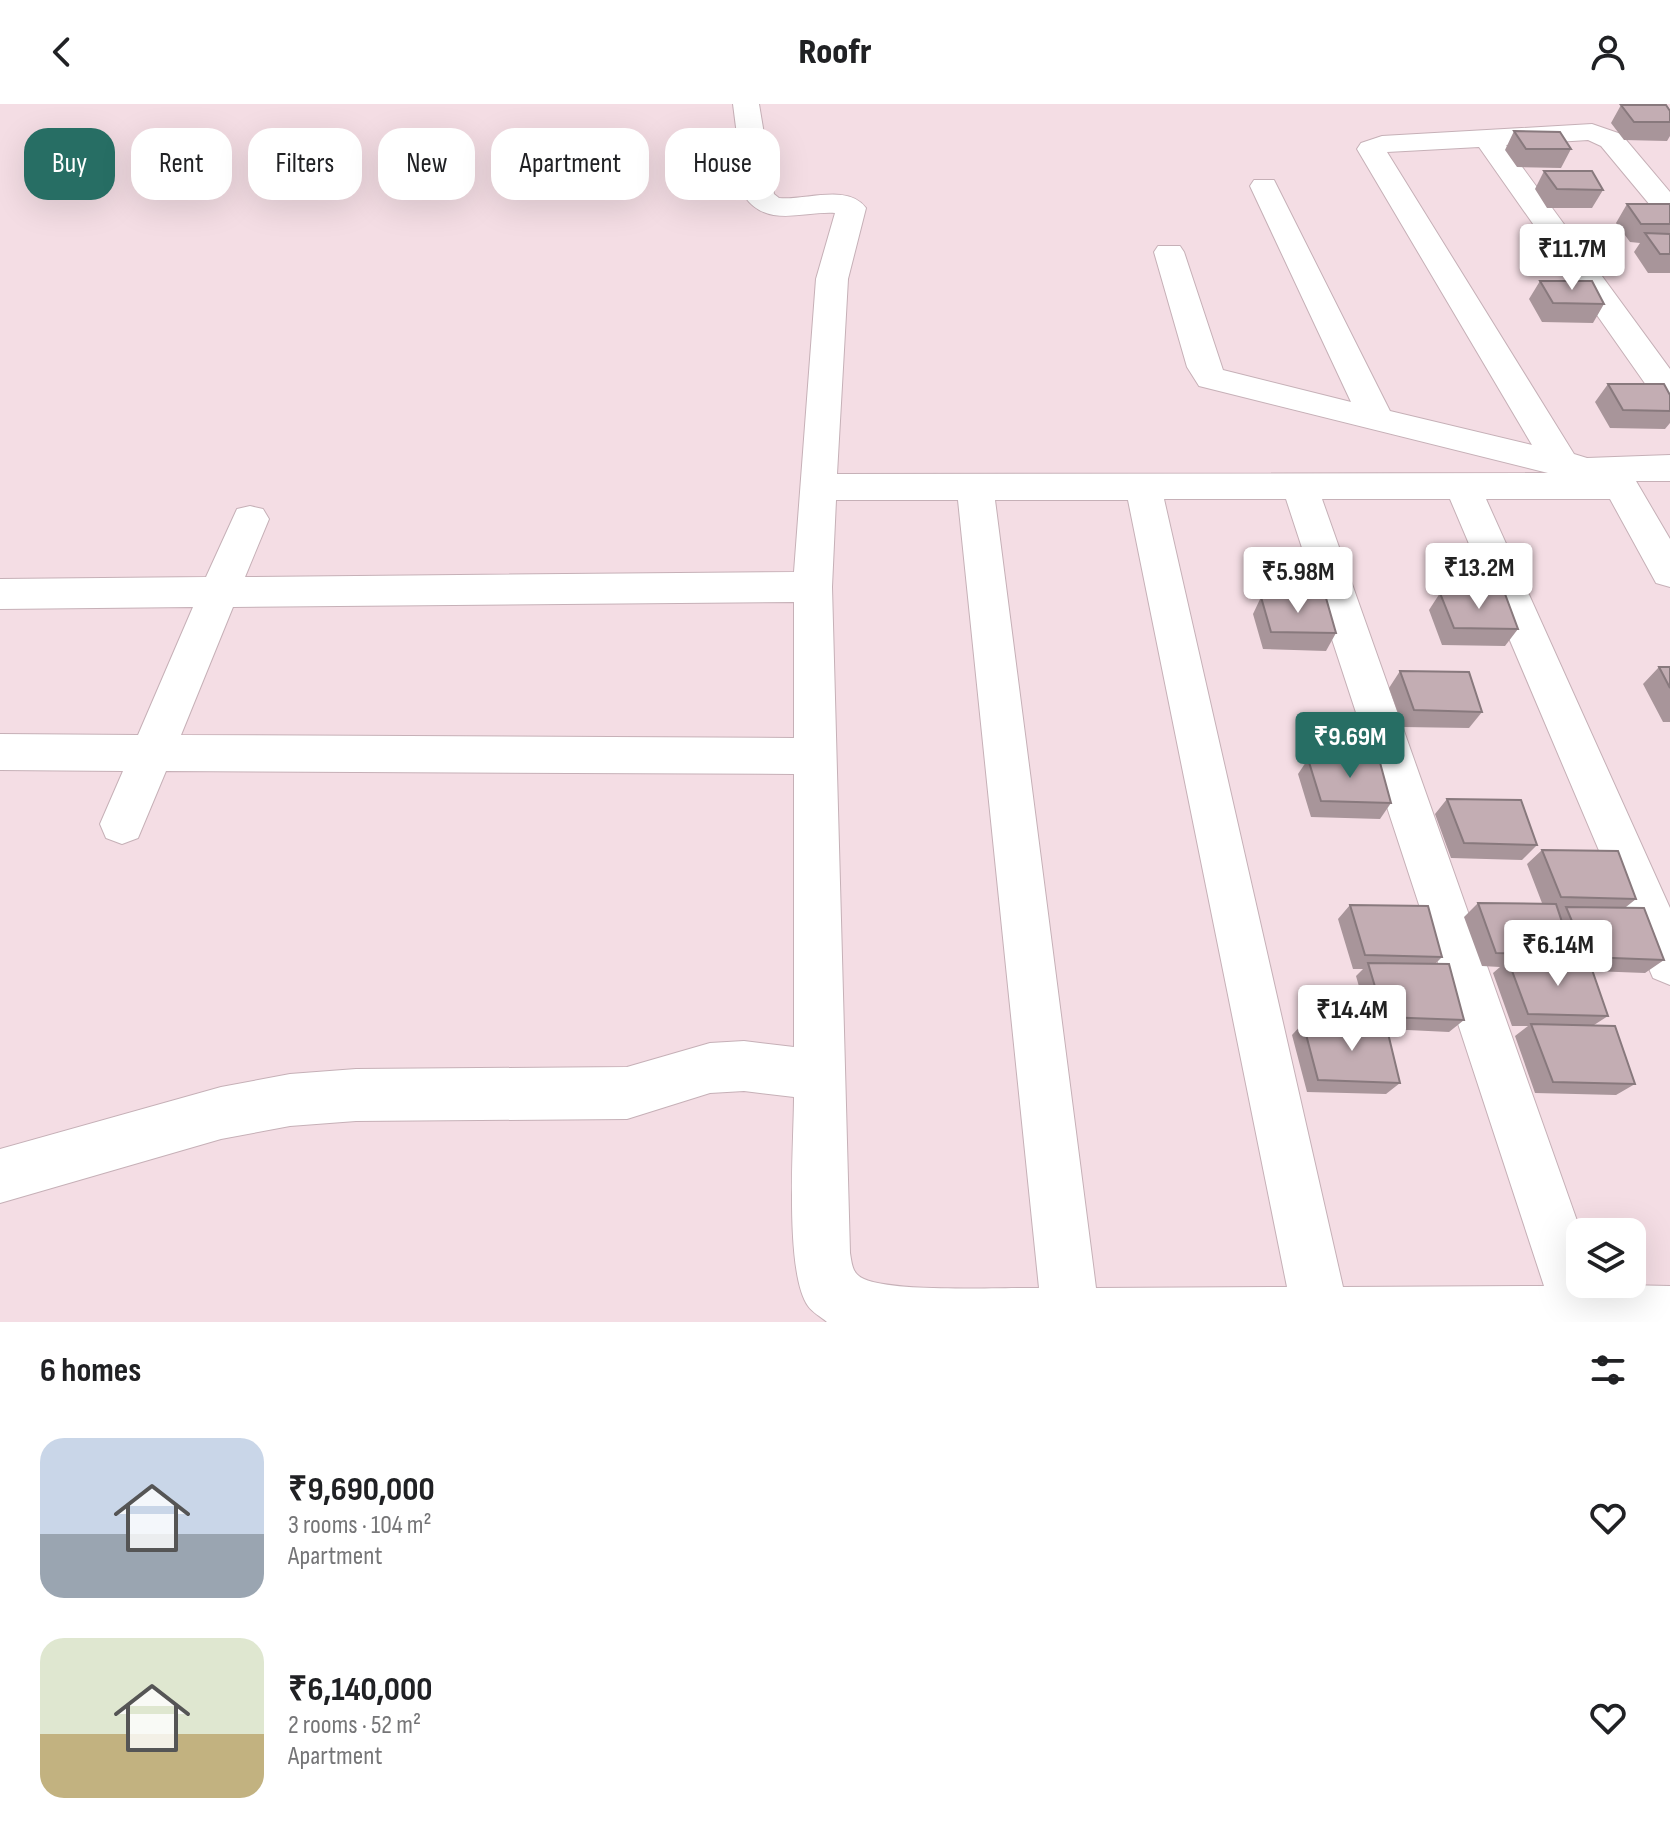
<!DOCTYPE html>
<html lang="en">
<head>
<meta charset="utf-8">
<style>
  :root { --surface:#fff; --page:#f6f6f6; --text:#202124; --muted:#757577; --accent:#276e64 }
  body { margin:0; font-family:"Sofia Sans Condensed",sans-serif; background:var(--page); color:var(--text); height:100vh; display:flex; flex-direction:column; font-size:30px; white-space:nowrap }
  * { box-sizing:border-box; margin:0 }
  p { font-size:26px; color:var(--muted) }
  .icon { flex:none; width:44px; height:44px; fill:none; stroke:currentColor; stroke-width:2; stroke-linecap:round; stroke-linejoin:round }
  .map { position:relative; height:1218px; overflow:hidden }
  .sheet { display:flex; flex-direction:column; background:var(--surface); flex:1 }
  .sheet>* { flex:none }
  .guide { position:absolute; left:24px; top:24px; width:800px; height:72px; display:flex; gap:16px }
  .buttons { position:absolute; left:1566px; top:1114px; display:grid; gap:16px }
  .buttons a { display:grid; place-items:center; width:80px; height:80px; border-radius:16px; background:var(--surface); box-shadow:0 8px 32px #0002; font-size:40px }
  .price { position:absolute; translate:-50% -68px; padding:0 18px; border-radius:8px; background:#fff; color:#222; font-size:26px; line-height:52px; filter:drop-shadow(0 2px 4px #0008) }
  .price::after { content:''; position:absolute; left:50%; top:48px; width:24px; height:18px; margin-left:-12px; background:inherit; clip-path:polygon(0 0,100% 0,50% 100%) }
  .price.active { background:var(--accent); color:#fff }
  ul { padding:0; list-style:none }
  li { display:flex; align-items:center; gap:24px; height:200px; padding:0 40px }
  li span { display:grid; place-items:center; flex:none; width:224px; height:160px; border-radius:24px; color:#555 }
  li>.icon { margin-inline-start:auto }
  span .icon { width:96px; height:96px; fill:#fffc; stroke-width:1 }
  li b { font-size:34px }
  h2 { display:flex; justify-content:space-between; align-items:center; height:96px; padding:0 40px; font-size:34px }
  .chip { padding:0 28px; border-radius:24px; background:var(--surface); box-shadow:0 8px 32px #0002; font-size:28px; line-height:72px }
  .chip.active { background:var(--accent); color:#fff }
  header { display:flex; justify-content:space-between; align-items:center; height:104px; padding:0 40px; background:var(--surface); font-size:36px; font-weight:800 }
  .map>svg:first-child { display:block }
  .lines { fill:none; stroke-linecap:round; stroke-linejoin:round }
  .street-casing { stroke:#c6b0b7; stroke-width:2 }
  .street { fill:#fff; fill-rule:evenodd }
  .wall { fill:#a8959a }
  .building { fill:#c3adb3; stroke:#88797d; stroke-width:2 }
</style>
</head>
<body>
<header><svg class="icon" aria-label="back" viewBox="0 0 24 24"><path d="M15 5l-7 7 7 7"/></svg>Roofr<svg class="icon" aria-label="person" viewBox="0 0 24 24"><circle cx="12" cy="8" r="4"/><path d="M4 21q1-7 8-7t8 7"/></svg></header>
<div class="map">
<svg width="1670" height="1218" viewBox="0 0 1670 1218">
  <rect width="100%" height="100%" fill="#f4dde4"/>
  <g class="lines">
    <g class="street-casing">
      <path id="street" d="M733,0H759L774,90L779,94C804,97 848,79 866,104L848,175L837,370L1548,369L1199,282L1187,263L1154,148L1158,142H1180L1184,148L1223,266L1351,298L1250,82L1254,76H1274L1390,307L1532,341L1357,45L1361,39L1382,32L1592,20L1621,30L1670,88V116L1660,113L1601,42L1588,36L1506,41L1670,265V301L1658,298L1479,43L1387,48L1574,350L1587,354L1670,351V377H1636L1670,435V483L1656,479L1610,395H1486L1670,804V881L1653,874L1450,395H1322L1581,1128L1580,1180L1670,1182V1218H827C821,1213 812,1208 808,1202C784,1168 794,1038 794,993L744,987L710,989L627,1015L356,1017L290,1022L221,1035L0,1099V1045L221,983L290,970L356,965L627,963L710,939L744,937L794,943V670L166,667L138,734L122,740L106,734L100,720L123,667L0,666V630L138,631L193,503L0,505V475L206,473L237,405L250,402L263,405L269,415L245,473L794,468L816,175L835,109C804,107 767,124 745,93ZM1164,395H1286L1544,1182L1343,1183ZM836,396H958L1039,1184C999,1183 897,1189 864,1175C852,1170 852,1160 850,1149L832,483ZM995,396H1128L1287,1183L1096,1184ZM794,498V634L181,631L233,503Z"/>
    </g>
    <use href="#street" class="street"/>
  </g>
  <path class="wall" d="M1621,1L1670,7V32L1667,37L1624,36L1611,19Z
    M1514,27L1571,45L1561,64L1517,63L1505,46Z
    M1544,67L1603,86L1592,104H1547L1535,85Z
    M1627,100H1670V169H1648L1634,148L1640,139L1630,138L1616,119Z
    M1540,177L1604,200L1593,219L1542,218L1529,195Z
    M1608,280L1670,291V319L1665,325L1610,324L1595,298Z
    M1440,489L1518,525L1505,542L1442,541L1429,506Z
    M1261,493L1336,529L1326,547L1263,545L1253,510Z
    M1659,563H1670V618H1663L1643,580Z
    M1400,567L1482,608L1469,624L1403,623L1389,584Z
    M1308,655L1391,699L1380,715L1311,713L1298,670Z
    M1447,695L1537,741L1522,756L1451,754L1435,710Z
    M1542,746L1636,795L1626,803L1664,856L1645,869L1592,867L1608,912L1594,921L1635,980L1616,991L1535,989L1515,932L1528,922H1512L1493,869L1500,863L1482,862L1464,813L1478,799H1542L1527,760Z
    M1350,801L1442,853L1435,860L1464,916L1449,928L1387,925L1400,979L1386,990L1307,988L1292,931L1303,919L1370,921L1356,872L1363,865H1353L1338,815Z"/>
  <path class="building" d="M1621,1H1666L1670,7V18H1634Z
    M1514,27L1560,28L1571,45H1526Z
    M1544,67H1592L1603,86L1557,85Z
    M1627,100H1670V120H1641Z
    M1645,129L1670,130V150H1660Z
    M1540,177H1592L1604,200L1553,199Z
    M1608,280H1664L1670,291V307L1623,306Z
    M1440,489L1505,490L1518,525L1454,524Z
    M1261,493L1326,494L1336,529L1271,528Z
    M1659,563H1670V584Z
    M1400,567L1469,568L1482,608L1414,606Z
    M1308,655H1379L1391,699L1321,697Z
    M1447,695L1521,696L1537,741L1464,739Z
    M1542,746L1618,747L1636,795L1561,793Z
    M1478,799L1556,800L1573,851L1496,849Z
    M1350,801L1428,802L1442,853L1365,851Z
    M1566,803L1644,804L1664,856L1587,853Z
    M1508,856L1589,857L1608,912L1528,910Z
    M1368,859L1449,860L1464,916L1384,913Z
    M1303,919L1386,921L1400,979L1318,976Z
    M1531,920L1615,922L1635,980L1553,978Z"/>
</svg>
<div class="buttons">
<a><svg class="icon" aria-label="layers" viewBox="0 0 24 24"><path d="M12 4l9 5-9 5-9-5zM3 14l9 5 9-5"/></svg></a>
</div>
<b class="price" style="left:1572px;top:188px">₹11.7M</b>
<b class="price" style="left:1479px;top:507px">₹13.2M</b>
<b class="price" style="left:1298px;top:511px">₹5.98M</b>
<b class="price active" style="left:1350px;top:676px">₹9.69M</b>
<b class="price" style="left:1558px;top:884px">₹6.14M</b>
<b class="price" style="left:1352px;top:949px">₹14.4M</b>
<div class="guide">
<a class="chip active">Buy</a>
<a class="chip">Rent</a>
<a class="chip">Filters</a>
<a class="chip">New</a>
<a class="chip">Apartment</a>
<a class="chip">House</a>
</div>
</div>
<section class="sheet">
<h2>6 homes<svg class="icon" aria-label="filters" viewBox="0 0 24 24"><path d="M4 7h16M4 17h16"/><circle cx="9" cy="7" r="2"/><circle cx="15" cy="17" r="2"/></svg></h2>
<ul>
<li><span style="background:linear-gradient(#c9d6e8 60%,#9aa5b1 0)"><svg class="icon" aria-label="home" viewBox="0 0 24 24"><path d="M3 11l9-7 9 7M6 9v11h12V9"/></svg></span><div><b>₹9,690,000</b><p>3 rooms · 104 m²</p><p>Apartment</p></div><svg class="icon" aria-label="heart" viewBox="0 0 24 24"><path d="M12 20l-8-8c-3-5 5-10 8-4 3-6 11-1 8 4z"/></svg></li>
<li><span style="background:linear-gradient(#dfe7d0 60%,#c2b280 0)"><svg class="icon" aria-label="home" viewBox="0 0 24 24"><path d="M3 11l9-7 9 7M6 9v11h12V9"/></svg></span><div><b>₹6,140,000</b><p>2 rooms · 52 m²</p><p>Apartment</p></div><svg class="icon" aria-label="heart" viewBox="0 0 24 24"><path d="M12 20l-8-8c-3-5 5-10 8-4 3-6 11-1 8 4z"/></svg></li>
</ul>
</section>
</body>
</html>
